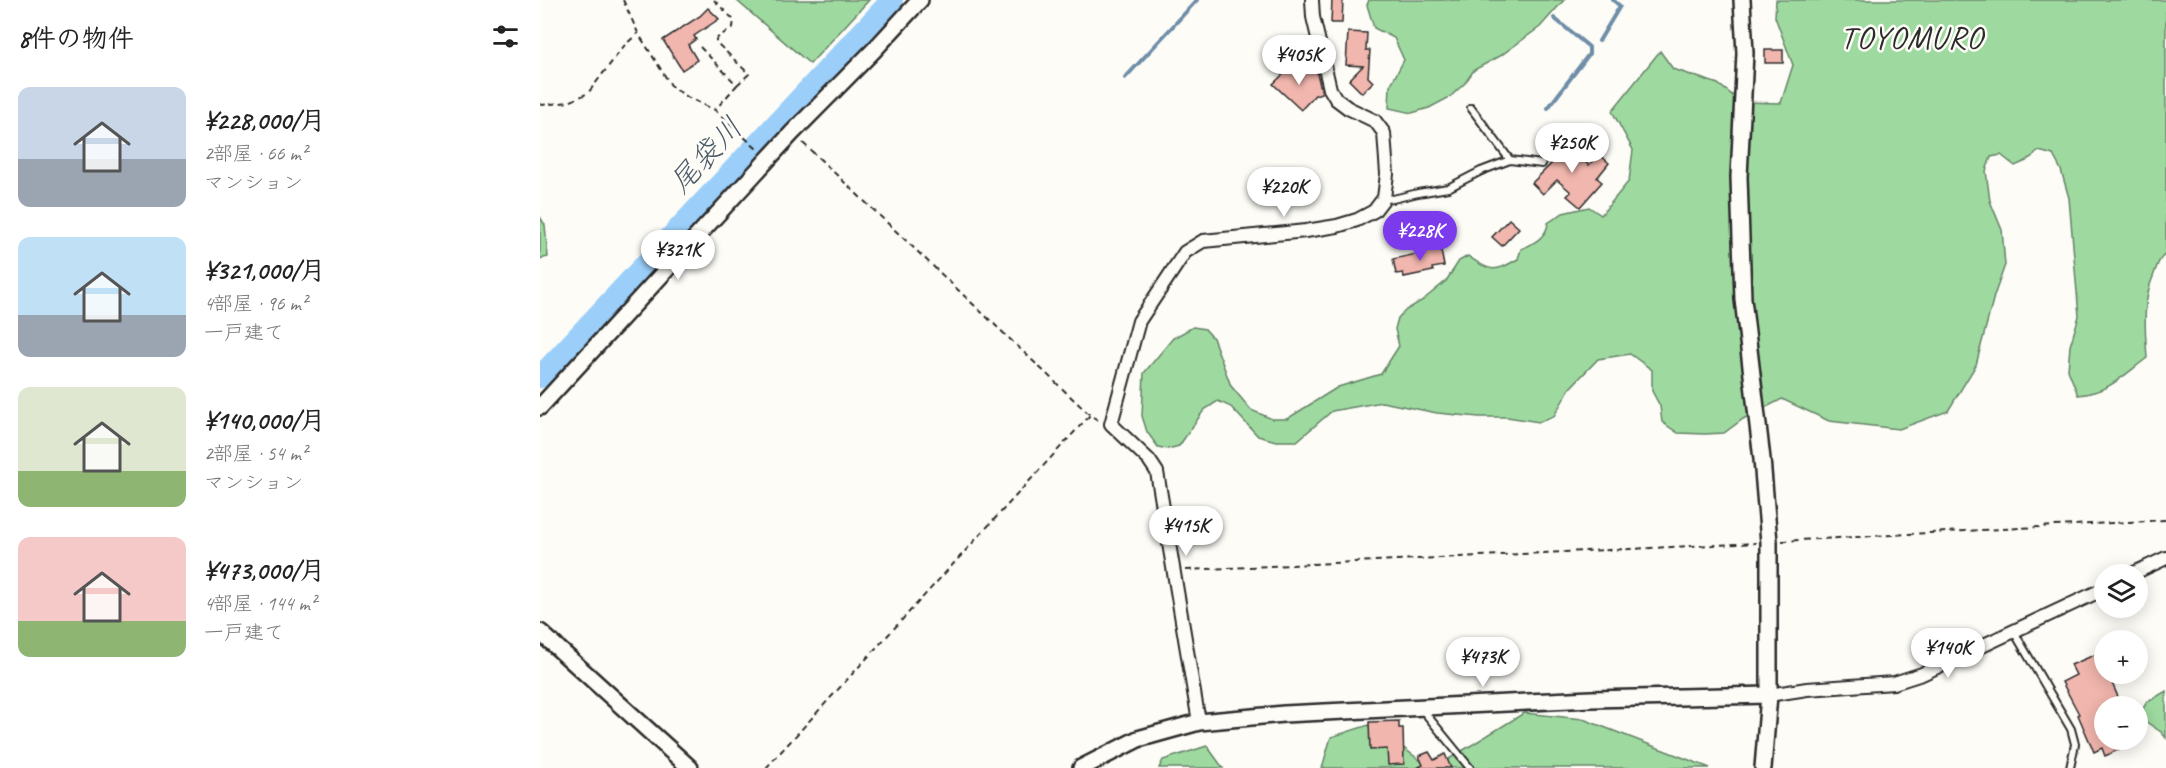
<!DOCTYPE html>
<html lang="ja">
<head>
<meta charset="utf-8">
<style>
  :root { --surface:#fff; --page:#f6f6f6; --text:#222; --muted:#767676; --accent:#7c3aed }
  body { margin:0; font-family:Caveat,"Klee One",sans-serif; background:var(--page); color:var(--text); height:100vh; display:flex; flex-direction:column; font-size:22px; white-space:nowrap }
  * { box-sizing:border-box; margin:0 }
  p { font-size:20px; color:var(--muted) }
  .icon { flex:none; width:33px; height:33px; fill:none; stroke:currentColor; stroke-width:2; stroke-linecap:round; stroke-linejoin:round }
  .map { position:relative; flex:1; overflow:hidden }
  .sheet { display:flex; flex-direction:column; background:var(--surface); width:540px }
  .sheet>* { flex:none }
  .controls { position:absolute; left:1554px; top:564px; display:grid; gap:12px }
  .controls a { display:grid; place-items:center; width:54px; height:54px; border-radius:50%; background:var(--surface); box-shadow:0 3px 15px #0003; font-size:30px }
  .price { position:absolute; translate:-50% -51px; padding:0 14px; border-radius:21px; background:#fff; color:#222; font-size:20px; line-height:39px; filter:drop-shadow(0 2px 3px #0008) }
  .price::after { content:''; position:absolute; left:50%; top:36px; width:18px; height:14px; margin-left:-9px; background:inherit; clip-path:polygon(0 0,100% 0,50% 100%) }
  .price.selected { background:var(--accent); color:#fff }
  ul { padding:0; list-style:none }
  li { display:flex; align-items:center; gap:18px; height:150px; padding:0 18px }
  li span { display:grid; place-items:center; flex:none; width:168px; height:120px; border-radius:12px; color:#555 }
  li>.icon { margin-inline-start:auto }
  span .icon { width:72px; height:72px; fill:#fffc; stroke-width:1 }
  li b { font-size:26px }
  h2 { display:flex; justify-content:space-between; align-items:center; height:72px; padding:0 18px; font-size:26px }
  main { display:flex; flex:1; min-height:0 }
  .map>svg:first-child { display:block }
  .green { fill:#9edaa0; stroke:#648266; stroke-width:1.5 }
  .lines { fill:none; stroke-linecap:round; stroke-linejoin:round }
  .stream { stroke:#6e8da7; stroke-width:4 }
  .river { stroke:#9bcff9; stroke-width:22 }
  .building { fill:#f1b6ad; stroke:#2b2b2b; stroke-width:1.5 }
  .service-casing { stroke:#2b2b2b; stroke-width:10 }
  .minor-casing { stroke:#2b2b2b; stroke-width:16 }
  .tertiary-casing { stroke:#2b2b2b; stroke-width:20 }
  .path { stroke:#2b2b2b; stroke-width:2; stroke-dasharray:6 4.5; stroke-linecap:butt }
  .service { stroke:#fdfcf7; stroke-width:6 }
  .minor { stroke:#fdfcf7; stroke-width:12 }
  .tertiary { stroke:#fdfcf7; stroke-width:15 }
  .labels { text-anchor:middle; stroke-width:5; stroke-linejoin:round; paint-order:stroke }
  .water-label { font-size:30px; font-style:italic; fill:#4d5c69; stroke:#fdfcf7 }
  .quarter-label { font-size:32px; letter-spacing:1.5px; fill:#2b2b2b; stroke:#fdfcf7 }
</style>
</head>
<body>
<main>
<section class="sheet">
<h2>8件の物件<svg class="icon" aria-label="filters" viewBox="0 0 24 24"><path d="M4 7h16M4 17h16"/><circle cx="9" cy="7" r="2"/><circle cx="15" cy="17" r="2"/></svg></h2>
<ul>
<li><span style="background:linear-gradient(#c9d6e8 60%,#9aa5b1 0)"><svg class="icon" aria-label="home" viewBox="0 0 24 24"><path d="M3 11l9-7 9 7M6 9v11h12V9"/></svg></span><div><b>¥228,000/月</b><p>2部屋 · 66 m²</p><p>マンション</p></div></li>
<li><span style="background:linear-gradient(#bfe0f5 65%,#9aa5b1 0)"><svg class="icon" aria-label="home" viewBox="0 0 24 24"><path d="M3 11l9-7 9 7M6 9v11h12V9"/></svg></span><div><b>¥321,000/月</b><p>4部屋 · 96 m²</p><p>一戸建て</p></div></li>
<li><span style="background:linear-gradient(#dfe7d0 70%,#8fb573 0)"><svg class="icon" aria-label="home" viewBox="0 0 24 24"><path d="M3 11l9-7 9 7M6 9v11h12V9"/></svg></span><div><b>¥140,000/月</b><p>2部屋 · 54 m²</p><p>マンション</p></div></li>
<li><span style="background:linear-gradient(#f6c9c9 70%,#8fb573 0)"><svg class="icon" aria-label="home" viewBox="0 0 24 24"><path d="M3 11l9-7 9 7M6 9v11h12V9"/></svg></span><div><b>¥473,000/月</b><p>4部屋 · 144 m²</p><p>一戸建て</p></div></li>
</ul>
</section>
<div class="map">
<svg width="1626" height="768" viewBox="0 0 1626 768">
  <rect width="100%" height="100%" fill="#fdfcf7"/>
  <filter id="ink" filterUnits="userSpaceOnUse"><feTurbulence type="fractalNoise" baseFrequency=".0167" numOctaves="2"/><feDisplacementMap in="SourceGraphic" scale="12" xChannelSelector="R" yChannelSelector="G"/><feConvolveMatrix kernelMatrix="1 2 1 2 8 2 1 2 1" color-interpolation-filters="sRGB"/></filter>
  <g filter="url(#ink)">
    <path class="green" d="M196,0H329L270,64Z
      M829,0H1024L1000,27L960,56L934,70L925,83L910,97L889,108L872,113L849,108L850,86L864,60L854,38L834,28L827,5Z
      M1236,0H1626V254C1619,258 1617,266 1614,274C1602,302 1605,328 1607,358C1584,375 1568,393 1538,395L1528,370L1530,346L1539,316L1529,198L1521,170L1513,155L1499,151L1486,161L1475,166L1461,155L1451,157L1446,171L1450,201L1462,230L1465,265L1454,296L1436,365L1408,411L1359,429L1289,421L1242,399L1203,419L1184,433L1165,434L1138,433L1122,422L1120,406L1112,391V370L1090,354L1058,359L1030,388L1014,416L999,422L967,417H939L897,413L842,402L792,411L757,441H736L718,436L691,407L678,401L664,410L639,446L628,449L618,447L607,432L602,416L604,373L633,338L653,327L665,329L673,338L691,386L711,410L732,419H747L798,387L841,374L859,346L855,329L858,318L866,310L883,300L906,281L919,261L928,256C952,272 953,273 978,259L981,249C993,244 1007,237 1008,223L1023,213L1049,207L1061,215L1089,181L1093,150L1072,111L1120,51L1133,69L1178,84L1201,102L1241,103L1253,65L1235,17Z
      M0,217L5,225L8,257L0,259Z
      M1626,691V738L1621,732L1599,717L1606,703Z
      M984,713L1043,719L1170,768H894Z
      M832,724L890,768H782L791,737Z
      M667,746L683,768H619L623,760Z"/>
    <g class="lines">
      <path class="stream" d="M1059,41L1080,6L1073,0
        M585,78L657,0
        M1008,108L1049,54V47L1014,18"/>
      <path class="river" d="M0,377L352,0"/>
    </g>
    <path class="building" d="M792,0H803L802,23H791Z
      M168,8L179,19L154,36L156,39L148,45L157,60L142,70L123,40L160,16Z
      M808,32L827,33L826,50H830L828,77L833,82L822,93L809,80L823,66L806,65Z
      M1225,50H1243V63H1225Z
      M754,64L763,72L776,69L782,93L775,95L761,110L733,84Z
      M1021,143L1049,165L1059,154L1069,163L1057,178L1062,182L1040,207L1027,196L1031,192L1017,180L1003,194L992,183L1012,163L1008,160Z
      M881,213L885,229L857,235L854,220Z
      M969,219L979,228L962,246L952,237Z
      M900,245L904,266L892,268L893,271L864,277L863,273L856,274L853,259L877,254L876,250Z
      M1559,653L1561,657L1564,655V674H1568L1582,706H1564V740H1600L1565,756L1562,748L1554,752L1538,715L1539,714L1522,682L1536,675L1531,665Z
      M859,721V728H863L864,764L848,765L847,749L830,750L829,722Z
      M889,752L894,760L905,754L911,768H877L883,765L879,756Z"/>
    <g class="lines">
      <g class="service-casing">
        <path id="service" d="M970,160L1002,164
          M844,198L853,199L878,193L908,188L941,171L970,160L931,108
          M1474,632L1531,729L1535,744L1530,768
          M881,708L930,768"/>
      </g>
      <g class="minor-casing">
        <path id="minor" d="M1592,574L1626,558
          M1229,695L1267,689L1354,683L1382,674L1564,589
          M659,722L617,472L609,460L571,424L599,321L645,252L663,241L766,231L797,226L817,220L834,211L844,198L847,174L844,133L835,121L808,108L796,99L790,89L773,17L772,0"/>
      </g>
      <g class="tertiary-casing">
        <path id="tertiary" d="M1202,0L1205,53L1199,177L1203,299L1222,459L1229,542V695L1223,768
          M0,407L252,133L334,50L380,0
          M0,632L150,768
          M541,768L598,739L659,722L744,714L1051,699L1229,695"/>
      </g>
      <path class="path" d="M83,0L98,33L132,87L149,98L175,110L217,149
        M174,0L194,20L193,27L176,39V42L209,74L197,85
        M160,47L197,85L175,110
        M0,104L2,105L29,102L48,93L84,46L98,33
        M263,143L550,415L558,420
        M1242,541L1626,520
        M646,570L1216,543
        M226,768L550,415"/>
      <use href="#service" class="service"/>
      <use href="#minor" class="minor"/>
      <use href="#tertiary" class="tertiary"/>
    </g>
  </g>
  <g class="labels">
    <g class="water-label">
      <text transform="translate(166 155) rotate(-47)" y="10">尾袋川</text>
    </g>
    <g class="quarter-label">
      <text x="1372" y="48">TOYOMURO</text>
    </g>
  </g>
</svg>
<div class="controls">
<a><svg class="icon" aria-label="layers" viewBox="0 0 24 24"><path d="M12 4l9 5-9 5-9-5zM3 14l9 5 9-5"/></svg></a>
<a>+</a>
<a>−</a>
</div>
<b class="price" style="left:759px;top:86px">¥405K</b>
<b class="price" style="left:1032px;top:174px">¥250K</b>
<b class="price" style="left:744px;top:218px">¥220K</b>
<b class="price selected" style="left:880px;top:262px">¥228K</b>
<b class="price" style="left:138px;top:281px">¥321K</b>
<b class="price" style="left:646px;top:557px">¥415K</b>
<b class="price" style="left:1408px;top:679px">¥140K</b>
<b class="price" style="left:943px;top:688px">¥473K</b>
</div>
</main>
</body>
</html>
